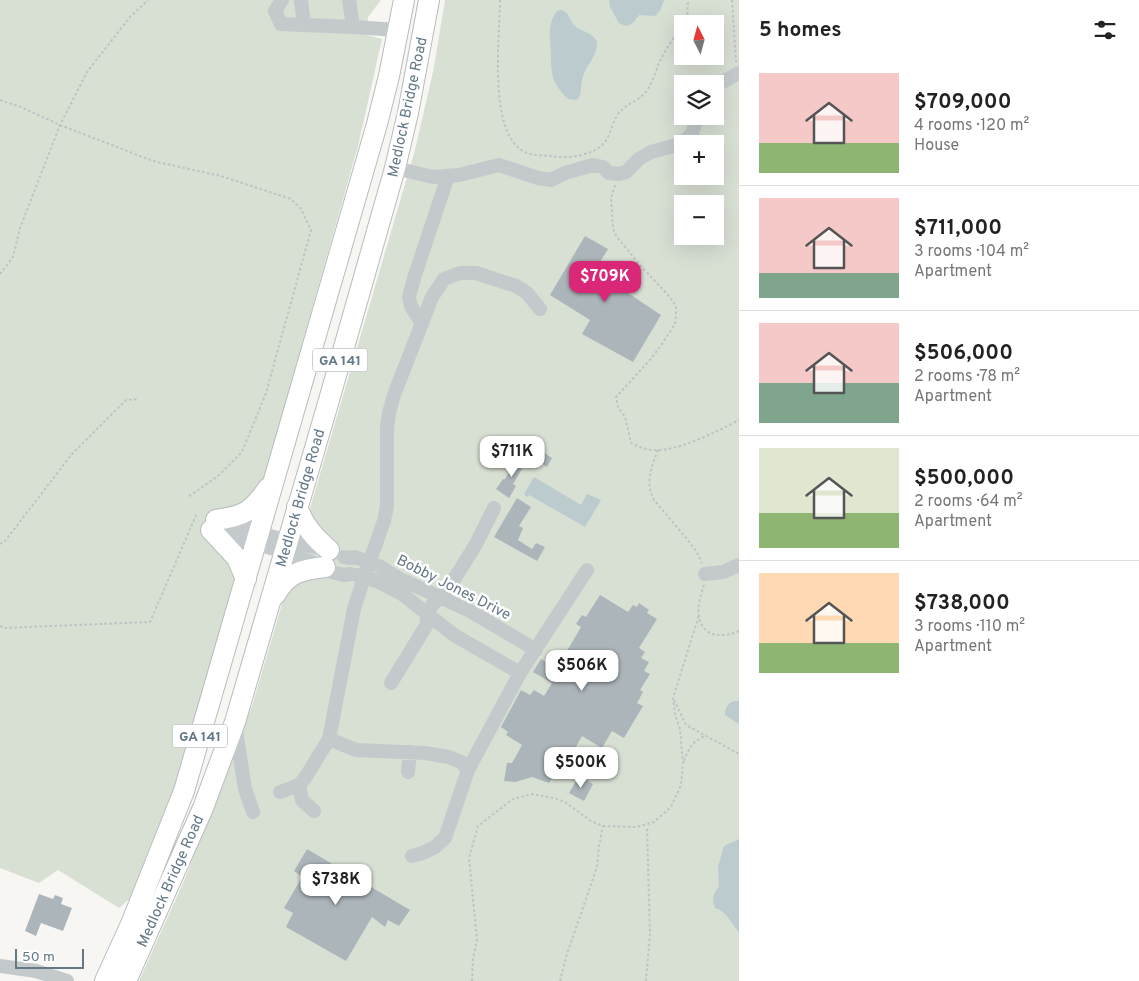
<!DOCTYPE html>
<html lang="en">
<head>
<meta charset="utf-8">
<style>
  :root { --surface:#fff; --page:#f6f6f6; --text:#222; --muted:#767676; --line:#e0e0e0; --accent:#db2777 }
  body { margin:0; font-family:Overpass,sans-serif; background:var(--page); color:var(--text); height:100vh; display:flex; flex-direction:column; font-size:19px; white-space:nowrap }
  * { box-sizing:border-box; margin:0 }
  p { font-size:16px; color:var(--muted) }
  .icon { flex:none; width:28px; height:28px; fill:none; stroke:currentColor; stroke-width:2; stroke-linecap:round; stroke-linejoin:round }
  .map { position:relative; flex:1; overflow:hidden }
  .drawer { display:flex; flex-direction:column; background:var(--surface); width:400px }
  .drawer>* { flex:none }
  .needle { width:32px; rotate:354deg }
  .buttons { position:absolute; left:674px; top:15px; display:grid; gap:10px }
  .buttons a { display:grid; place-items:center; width:50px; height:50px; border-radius:0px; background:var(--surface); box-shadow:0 5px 20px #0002; font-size:25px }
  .scale { position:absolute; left:15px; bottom:12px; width:69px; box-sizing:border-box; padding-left:5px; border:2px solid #637986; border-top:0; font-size:14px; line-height:18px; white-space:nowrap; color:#637986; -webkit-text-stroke:4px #fff; paint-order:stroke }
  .price { position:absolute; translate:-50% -42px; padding:0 11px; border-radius:10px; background:#fff; color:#222; font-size:16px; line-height:32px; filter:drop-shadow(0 1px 2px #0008) }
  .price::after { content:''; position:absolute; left:50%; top:30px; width:15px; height:11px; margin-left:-8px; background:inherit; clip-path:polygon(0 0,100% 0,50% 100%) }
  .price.selected { background:var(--accent); color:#fff }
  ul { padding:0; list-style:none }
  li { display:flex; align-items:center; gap:15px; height:125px; padding:0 20px }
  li+li { border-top:1px solid var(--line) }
  li span { display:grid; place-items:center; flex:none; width:140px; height:100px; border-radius:0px; color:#555 }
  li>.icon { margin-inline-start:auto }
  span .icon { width:60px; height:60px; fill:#fffc; stroke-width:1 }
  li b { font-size:21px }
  h2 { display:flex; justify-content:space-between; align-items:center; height:60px; padding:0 20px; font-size:21px }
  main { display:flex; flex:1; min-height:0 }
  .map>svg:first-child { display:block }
  .green { fill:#d8dfd3; fill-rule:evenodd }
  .water { fill:#bccbce }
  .building { fill:#acb6ba }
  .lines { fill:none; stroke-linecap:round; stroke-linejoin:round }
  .highway-casing { stroke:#b8bcbf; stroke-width:22 }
  .path { stroke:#bfc2c4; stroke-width:2; stroke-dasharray:2.5 2.5; stroke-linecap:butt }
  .minor { stroke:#c4c9cb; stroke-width:14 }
  .highway { stroke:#fff; stroke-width:20 }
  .labels { text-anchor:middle; stroke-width:5; stroke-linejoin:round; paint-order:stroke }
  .shield { fill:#fff; stroke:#92a1aa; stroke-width:1 }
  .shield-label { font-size:14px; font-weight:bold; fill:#637986 }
  .street-label { font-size:15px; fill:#637986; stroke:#fff }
</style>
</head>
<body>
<main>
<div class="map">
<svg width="739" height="981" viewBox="0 0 739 981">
  <rect width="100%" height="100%" fill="#f7f6f3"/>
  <path class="green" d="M0,0H381L368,17L367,35L382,39L358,146L198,713L155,848L135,894L119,908L58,870L39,883L0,868Z
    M445,0H739V981H139L184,881L253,703L415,150L433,72ZM682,24H715V56H682ZM682,84H715V116H682ZM682,144H715V176H682ZM682,204H715V236H682Z"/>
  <path class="water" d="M609,0H664L660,11L655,16L639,15L633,23L626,26L619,23L610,7Z
    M561,10C569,12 569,19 574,25C580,32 589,30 597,41C598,55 587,64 583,76C580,84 583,93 577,100L568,99C562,93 555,85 553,77C551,70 551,63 551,57C551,40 546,25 557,11Z
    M534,477L581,505L587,494L601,500L585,527L529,495L527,497L524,494Z
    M734,701H739V724L725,715C725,708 728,703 734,701Z
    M739,839V932C732,924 725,910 715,908C712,899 712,894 719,887L718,867L724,846Z"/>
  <path class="building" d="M585,236L608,249L600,262L619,274L613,283L661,315L633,362L582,334L590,320L550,295Z
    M543,452L552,458L547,467L538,461Z
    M520,455L528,459L513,484L516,486L509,498L496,489L503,479H505Z
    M517,498L531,507L519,526L523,528L518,540L532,549L536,543L545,547L537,561L494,537Z
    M600,595L628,612L633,605L637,607L639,603L649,610L647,613L657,619L639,648L645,652L641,658L649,662L644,671L650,674L640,690L643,692L637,703L643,706L624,738L612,731L602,748L582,736L572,754L565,750L554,769L557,771L549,783L532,777L515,782L504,781L507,763H512L522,745L506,735L508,732L501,727L521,690L530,695L534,690L544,696L552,683L533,672L541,659L560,670L567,657L564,656L581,627L576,624L582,615L586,617Z
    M579,776L593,784L584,801L569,793Z
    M307,849L410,910L399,926L388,920L385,927L372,917L346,961L286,927L293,913L284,908L302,877L294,871Z
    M39,894L53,899L55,895L63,898L61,904L72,908L63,931L41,923L36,936L25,931Z"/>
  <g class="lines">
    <g class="highway-casing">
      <path id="highway" d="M297,507C304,526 314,537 329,550
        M216,520C244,516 252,512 268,488
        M211,530L237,558L246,579
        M275,595C288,572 301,570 325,567
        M105,981L131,924L184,791L377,124L389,76L404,0
        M126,981L203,808L235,722L329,400L395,168L408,113L429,0"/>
    </g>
    <path class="path" d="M500,0C500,35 487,134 525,152C532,156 542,155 551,156C566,159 589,156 601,146C610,139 611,125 617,116C624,103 640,102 648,89C653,81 656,70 660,61C666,49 674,37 682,26
      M732,0L736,62
      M684,24L687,18L688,0
      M0,100L21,107L60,125L153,161L221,176L291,199L301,209L311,230L266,393L242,452L218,476L188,497
      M615,185L611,198L613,229L617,237L640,265L668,295L676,306V314L675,324L660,347L649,361L616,397L618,407L625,417L631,443C638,446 645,450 654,450C677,452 718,431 739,420
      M0,274L13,257L20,228L60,125L87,72L130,17L148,0
      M658,450C651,468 645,483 654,500L687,539L696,551L702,563
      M0,544L5,541L72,454L126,400L139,399
      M704,585C701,594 697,606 699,616C702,638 723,638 739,631
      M0,626L4,628L150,622L197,513
      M674,700L686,725L739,754
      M684,761C689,749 692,741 705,736
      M472,981L473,959L477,940L469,858L478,826L513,799L532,794L554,798L565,802L591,821L603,826L637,827L654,822L671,807L681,785L683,764L680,729L675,714L673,698L699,615
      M560,981L567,954L597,867L599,846L603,826
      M646,981L650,934L647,827"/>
    <path class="minor" d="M282,0L275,11L281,24L304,25
      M301,0L304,25L353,27
      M349,0L353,27L398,30
      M715,86L739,73
      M395,168L433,177L459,175L499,165L538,178L551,180L565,173L593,165L603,167L609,173L619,174L626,172L639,159L651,152L683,143L692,133L698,116
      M422,324L411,306L409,297L414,278L448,176
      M221,521L287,541L328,550
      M214,531L284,552L325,567L332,572L344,575L350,574
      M344,557L349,558L355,557L379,566L398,578L470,611L536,650
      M705,574L723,572L739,565
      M357,575L377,581L402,594L454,635L520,673
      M391,683L426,626L428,613L432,605L447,591L476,544L494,508
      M235,724L245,789L253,812
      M329,739L356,750L425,753L449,757L461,762L468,770
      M408,772L410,752
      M299,785L302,800L314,811
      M280,792L299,785L305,778L329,739L354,609L364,577L384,521L387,506V428L389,413L394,395L432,297L444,279L460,273H476L516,286L527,293L540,309
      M412,856L423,853L435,847L445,838L468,770L520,673L587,570
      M0,966L36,971L67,981"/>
    <use href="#highway" class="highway"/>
  </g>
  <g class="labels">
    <g class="shield">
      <rect x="312.5" y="348.5" width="55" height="23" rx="4"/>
      <rect x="172.5" y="724.5" width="55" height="23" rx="4"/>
    </g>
    <g class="shield-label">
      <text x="340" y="365">GA 141</text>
      <text x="200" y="741">GA 141</text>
    </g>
    <g class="street-label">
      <text transform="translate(407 107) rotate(-78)" y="5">Medlock Bridge Road</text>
      <text transform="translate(300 498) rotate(-74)" y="5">Medlock Bridge Road</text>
      <text transform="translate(454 587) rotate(27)" y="5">Bobby Jones Drive</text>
      <text transform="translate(170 881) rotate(-66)" y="5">Medlock Bridge Road</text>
    </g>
  </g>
</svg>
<div class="buttons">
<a><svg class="needle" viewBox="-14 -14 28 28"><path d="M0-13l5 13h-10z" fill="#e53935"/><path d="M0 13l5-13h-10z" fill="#767676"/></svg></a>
<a><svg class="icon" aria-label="layers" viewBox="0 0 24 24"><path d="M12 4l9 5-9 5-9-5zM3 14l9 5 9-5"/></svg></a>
<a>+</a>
<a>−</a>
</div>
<div class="scale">50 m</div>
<b class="price selected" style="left:605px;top:303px">$709K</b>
<b class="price" style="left:512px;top:478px">$711K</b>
<b class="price" style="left:582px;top:692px">$506K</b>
<b class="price" style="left:581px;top:789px">$500K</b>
<b class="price" style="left:336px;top:906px">$738K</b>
</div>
<section class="drawer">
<h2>5 homes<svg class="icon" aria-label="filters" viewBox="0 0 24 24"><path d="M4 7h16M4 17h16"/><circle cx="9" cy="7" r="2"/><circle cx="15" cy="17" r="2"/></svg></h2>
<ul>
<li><span style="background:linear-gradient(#f6c9c9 70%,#8fb573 0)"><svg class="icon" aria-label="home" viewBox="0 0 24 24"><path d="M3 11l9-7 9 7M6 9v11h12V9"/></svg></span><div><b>$709,000</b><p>4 rooms · 120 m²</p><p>House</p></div></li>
<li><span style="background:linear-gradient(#f6c9c9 75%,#7fa58c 0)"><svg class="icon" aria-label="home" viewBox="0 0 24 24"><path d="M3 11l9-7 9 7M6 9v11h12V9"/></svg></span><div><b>$711,000</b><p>3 rooms · 104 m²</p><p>Apartment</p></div></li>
<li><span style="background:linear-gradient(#f6c9c9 60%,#7fa58c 0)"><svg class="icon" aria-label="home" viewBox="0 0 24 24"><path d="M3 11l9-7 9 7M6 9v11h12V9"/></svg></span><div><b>$506,000</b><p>2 rooms · 78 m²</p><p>Apartment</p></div></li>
<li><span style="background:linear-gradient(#dfe7d0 65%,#8fb573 0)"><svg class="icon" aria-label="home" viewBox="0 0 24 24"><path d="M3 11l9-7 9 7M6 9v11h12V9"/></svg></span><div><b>$500,000</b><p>2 rooms · 64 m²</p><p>Apartment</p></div></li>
<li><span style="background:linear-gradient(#ffd9b3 70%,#8fb573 0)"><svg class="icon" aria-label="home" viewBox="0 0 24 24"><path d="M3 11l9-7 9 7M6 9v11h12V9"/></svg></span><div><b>$738,000</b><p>3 rooms · 110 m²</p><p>Apartment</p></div></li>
</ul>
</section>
</main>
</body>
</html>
